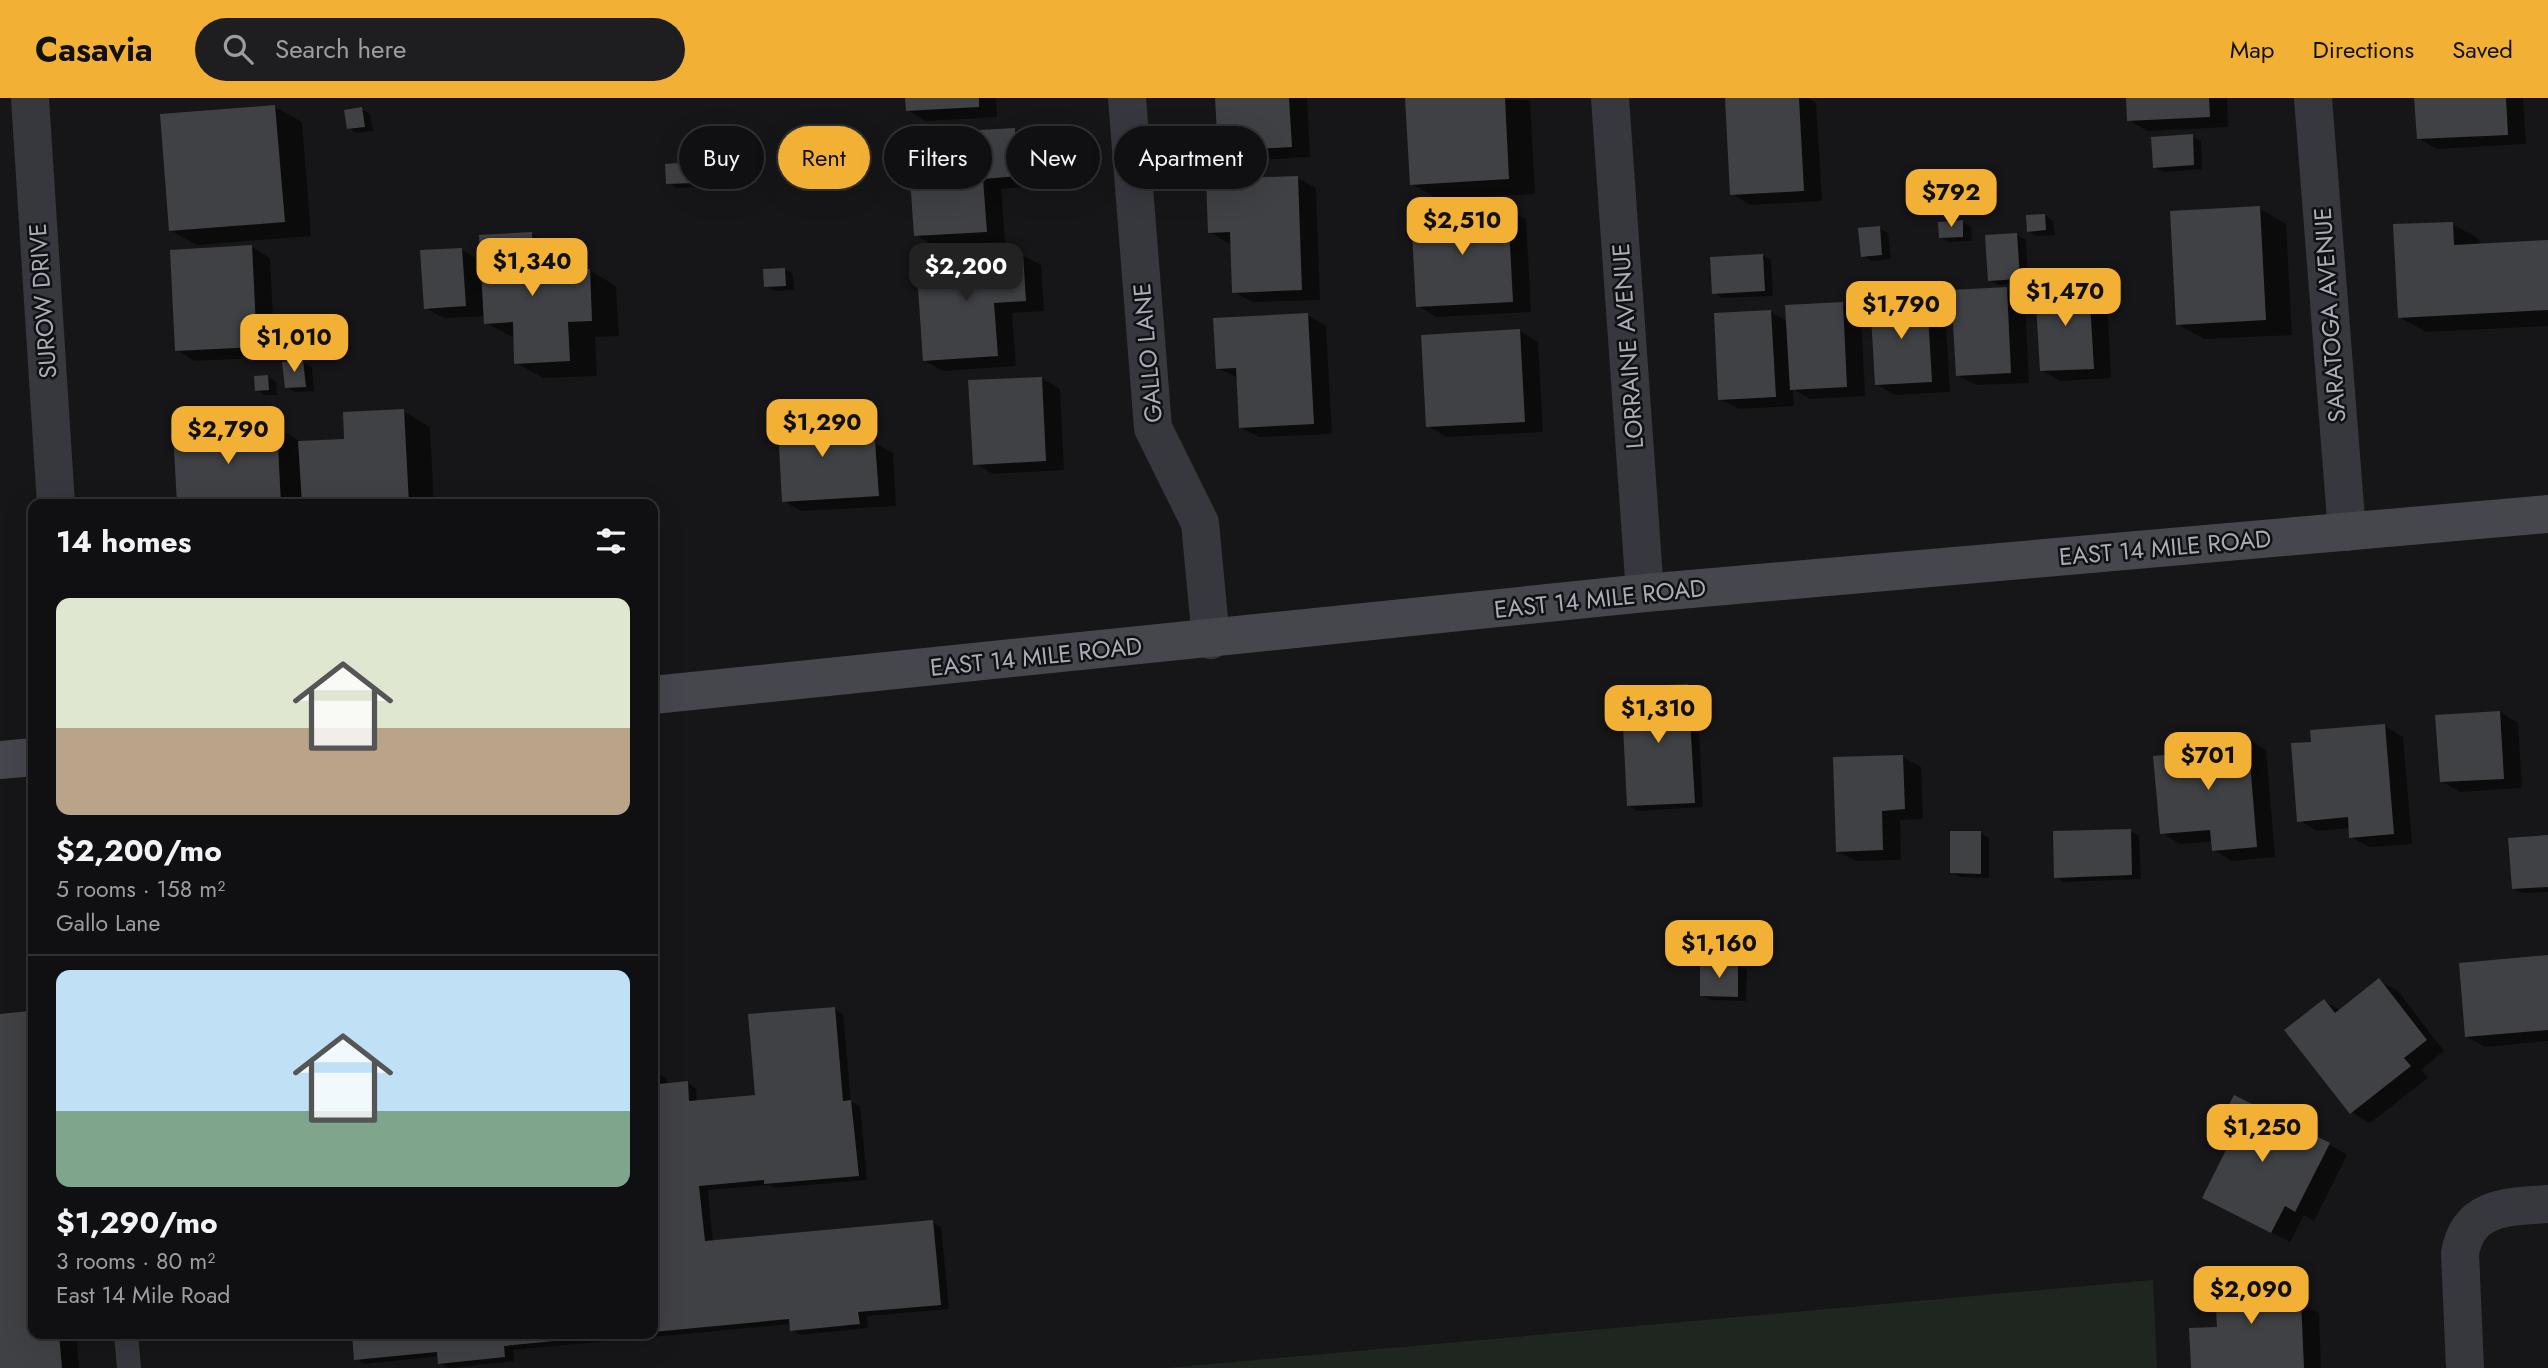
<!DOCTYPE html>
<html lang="en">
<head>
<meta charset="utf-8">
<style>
  :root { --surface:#101012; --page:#1e1e20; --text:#f1f3f6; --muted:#9c9d9f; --line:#303032; --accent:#f2b134 }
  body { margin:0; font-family:Jost,sans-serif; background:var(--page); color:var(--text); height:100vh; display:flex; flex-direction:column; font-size:26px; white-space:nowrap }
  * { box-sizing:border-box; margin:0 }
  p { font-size:23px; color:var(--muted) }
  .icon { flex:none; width:38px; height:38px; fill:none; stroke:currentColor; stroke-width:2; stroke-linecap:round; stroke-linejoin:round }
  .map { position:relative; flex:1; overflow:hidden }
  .sheet { position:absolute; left:28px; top:401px; width:630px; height:840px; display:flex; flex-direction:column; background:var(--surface); border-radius:14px; box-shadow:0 7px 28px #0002,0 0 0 2px var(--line) }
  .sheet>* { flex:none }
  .top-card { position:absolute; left:679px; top:28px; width:665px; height:63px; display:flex; gap:14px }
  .price { position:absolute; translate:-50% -60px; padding:0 16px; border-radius:14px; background:var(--accent); color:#111; font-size:23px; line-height:46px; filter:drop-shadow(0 2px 4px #0008) }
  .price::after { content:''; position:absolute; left:50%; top:42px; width:21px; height:16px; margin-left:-10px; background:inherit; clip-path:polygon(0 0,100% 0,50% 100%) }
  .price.selected { background:#222; color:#fff }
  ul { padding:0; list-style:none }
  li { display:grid; align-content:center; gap:14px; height:371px; padding:0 28px }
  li+li { border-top:2px solid var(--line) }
  li span { display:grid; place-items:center; height:217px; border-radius:14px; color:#555 }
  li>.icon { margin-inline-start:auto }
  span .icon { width:126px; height:126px; fill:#fffc; stroke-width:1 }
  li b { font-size:30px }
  h2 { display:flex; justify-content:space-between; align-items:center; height:84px; padding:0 28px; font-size:30px }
  .tag { padding:0 24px; border-radius:32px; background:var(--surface); box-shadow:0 7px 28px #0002,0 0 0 2px var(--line); font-size:24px; line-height:63px }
  .tag.selected { background:var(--accent); color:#111 }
  header { display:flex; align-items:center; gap:42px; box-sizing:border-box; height:98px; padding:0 35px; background:var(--accent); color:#111 }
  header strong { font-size:33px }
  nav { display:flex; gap:38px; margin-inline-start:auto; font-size:24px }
  .search { width:490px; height:63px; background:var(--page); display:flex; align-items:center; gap:18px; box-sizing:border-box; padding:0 24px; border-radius:38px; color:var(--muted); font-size:26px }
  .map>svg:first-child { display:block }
  .green { fill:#1e261f }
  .shadow { fill:#0007 }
  .building { fill:#404145 }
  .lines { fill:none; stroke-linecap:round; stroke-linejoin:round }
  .lane { stroke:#37383d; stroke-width:24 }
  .street { stroke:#37383d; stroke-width:38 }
  .secondary { stroke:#45474d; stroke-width:38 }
  .labels { text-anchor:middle; stroke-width:5; stroke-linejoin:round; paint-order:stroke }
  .street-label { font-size:24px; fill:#a8adb8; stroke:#111113 }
</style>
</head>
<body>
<header>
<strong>Casavia</strong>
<div class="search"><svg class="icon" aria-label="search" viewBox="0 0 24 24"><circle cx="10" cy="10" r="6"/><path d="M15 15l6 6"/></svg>Search here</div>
<nav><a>Map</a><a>Directions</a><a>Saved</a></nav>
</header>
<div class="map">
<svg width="2548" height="1270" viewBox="0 0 2548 1270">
  <rect width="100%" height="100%" fill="#161618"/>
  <path class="green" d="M2153,1182L2157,1270H1166Z"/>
  <path class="shadow" d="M907,0H996L997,19L926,23L907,12Z
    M1212,0H1307L1310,59L1238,63L1220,52L1217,3Z
    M1407,0L1530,2L1535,96L1438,101L1412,86Z
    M1727,0H1808L1816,5L1822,103L1750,107L1732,96Z
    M2128,0H2227L2228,29L2147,33L2129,22Z
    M2416,0H2523L2526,46L2437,51L2418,40Z
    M275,9L302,24L311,138L197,147L170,132Z
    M361,11L370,16L373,33L357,35L348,30Z
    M1015,32L1033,42L1036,88L1001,91L1005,144L934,148L916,137Z
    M2192,38L2201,43L2202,71L2164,74L2155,69Z
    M693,66L702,71L703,89L677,90L668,85Z
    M1298,80L1316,90L1320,202L1252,204L1234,194L1232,145H1228L1210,134Z
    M2259,110L2286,126L2292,237L2204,241L2177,226Z
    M1507,111L1526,121L1531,214L1436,219L1418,208Z
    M2045,117L2053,123L2055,137L2037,138L2028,133Z
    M1962,124L1971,129L1972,143L1949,144L1941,139Z
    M2452,126L2479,141L2480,147L2548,144V228L2426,234L2399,219Z
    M1879,130L1888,135L1891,161L1872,163L1863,158Z
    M532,136L558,152L560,174L589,172L616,188L619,238L595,239L597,278L543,280L516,265L515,240L486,225L485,218L444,220L425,210L462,152L482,164Z
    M2017,137L2026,142L2028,185L1998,187L1989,182Z
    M252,149L270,160L275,259L195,263L177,252Z
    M1022,157L1041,167L1044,213L1012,215L1016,268L943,273L924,262Z
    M1762,157L1771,162L1773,198L1722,200L1714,195Z
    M784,171L793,176L794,192L775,193L766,188Z
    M2089,188L2107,199L2111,280L2060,283L2041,272Z
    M2006,191L2025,202L2029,285L1976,287L1957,277Z
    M1927,200L1945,210L1950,294L1895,297L1876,286Z
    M1842,206L1861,216L1865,298L1810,301L1793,291L1794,308L1739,311L1720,301L1771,214L1788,224Z
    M1308,217L1326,228L1332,336L1259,339L1240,329L1238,280L1218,270Z
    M1520,233L1538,244L1543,334L1446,339L1428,328Z
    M303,264L312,269L314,293L295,294L287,289Z
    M268,279L276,284L277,297H265L256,292Z
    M1041,280L1060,291L1064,372L993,376L974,365Z
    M827,309L845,320L847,346L875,345L893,355L896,408L802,413L784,403Z
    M403,313L430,329L434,406H179L276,329L303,345L346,343Z
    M1688,588L1697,593L1703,709L1637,713L1629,707Z
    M2500,614L2518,625L2522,690L2460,694L2441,683Z
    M2385,628L2403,639L2412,746L2369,749L2351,739L2350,730L2317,733L2299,722L2313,645Z
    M2248,641L2266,652L2275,759L2232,763L2214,752L2213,743L2180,746L2162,735Z
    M1903,659L1921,669L1923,721L1900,722L1901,762L1856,763L1837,753Z
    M2130,733L2139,738L2141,781L2064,784L2056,779Z
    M1980,735L1989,740V780L1960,779L1951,774Z
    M2548,739V794L2522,795L2513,790Z
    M2548,859V943L2485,949L2466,938Z
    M1738,867L1747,872L1746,903L1710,902L1701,897Z
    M2379,883L2398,893L2444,953L2421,972L2428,980L2370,1025L2351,1014L2324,903L2341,913Z
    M834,911L843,916L851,1004L860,1008L867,1082L775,1090L769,1087L708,1092L713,1144L932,1124L941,1129L949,1211L867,1218L868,1230L801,1237L792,1232L791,1226L513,1252L514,1263L449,1270L440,1265L439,1258L365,1266L356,1261L354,1236H653V976L658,975L667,981V987L687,985L696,990L697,1004L757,998Z
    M30,915L33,917V1236H76L79,1270H0V917Z
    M2329,1046L2347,1057L2314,1123L2304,1117L2290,1144L2223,1110Z
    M2288,1178L2306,1189L2307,1208L2319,1215L2321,1270H2193L2219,1230Z"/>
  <path class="building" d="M905,0H979V9L906,13Z
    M1215,0H1289L1292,49L1218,53Z
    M1405,0H1505L1509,81L1410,87Z
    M1725,0H1799L1804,93L1730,97Z
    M2126,0H2209L2210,19L2127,23Z
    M2414,0H2506L2508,37L2417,41Z
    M275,7L285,124L169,133L160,16Z
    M362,9L365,29L347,31L344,12Z
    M1015,30L1018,78L983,81L987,134L914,138L907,36Z
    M2193,36L2194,67L2153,70L2151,39Z
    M694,64L695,85L666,86L665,66Z
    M1298,78L1302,192L1232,195L1230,134L1208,135L1206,81Z
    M2260,108L2266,222L2176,227L2170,113Z
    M1508,109L1513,204L1416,209L1411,114Z
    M2045,116L2046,132L2027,134L2026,117Z
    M1963,122V139L1939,140L1938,124Z
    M2453,124L2454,147L2548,142V212L2398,220L2393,126Z
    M1880,128L1882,157L1861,159L1858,130Z
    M532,134L534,174L590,171L592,223L568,224L570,263L514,266L513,224L484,226L479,137Z
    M2017,135L2020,181L1988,183L1985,137Z
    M252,147L257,249L175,253L170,152Z
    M462,150L466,208L424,211L420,152Z
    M1023,155L1026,203L994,205L998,258L923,263L916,161Z
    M1763,156L1765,193L1712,196L1710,159Z
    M785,170L786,188L764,189L763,171Z
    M2089,186L2094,271L2040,273L2035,189Z
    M2007,189L2011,275L1956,278L1951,192Z
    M1927,198L1932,284L1875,287L1870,201Z
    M1843,204L1847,289L1790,292L1785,207Z
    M1771,212L1776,299L1718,302L1714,215Z
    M1308,215L1314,326L1239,330L1236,270L1216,271L1213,220Z
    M1520,231L1525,324L1426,329L1421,237Z
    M303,262L306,289L285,290L282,264Z
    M268,277L269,292L255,293L254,278Z
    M1042,279L1046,363L973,367L968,282Z
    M827,307L830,346L875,343L879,398L782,404L777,311Z
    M404,311L409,406H302L298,343L344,341L343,314Z
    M277,328L281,406H177L173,333Z
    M1688,586L1695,705L1627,708L1621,589Z
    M2500,613L2504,681L2440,684L2435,617Z
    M2385,626L2394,736L2349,740L2348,719L2297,724L2291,645L2311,644L2310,632Z
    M2248,639L2257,749L2212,753L2210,732L2160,736L2153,658L2173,656V646Z
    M1903,657L1905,711L1882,713L1883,752L1836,754L1833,659Z
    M2131,731L2132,777L2054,780L2053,733Z
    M1950,733H1981V776L1950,775Z
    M2548,737V789L2512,791L2508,740Z
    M2548,857V932L2465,939L2459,865Z
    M1700,864L1738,865V899L1700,898Z
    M2379,880L2427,942L2404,960L2411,968L2350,1016L2284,932L2324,901L2335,915Z
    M835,909L843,1003L851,1002L859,1078L764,1086V1082L699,1088L705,1143L933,1122L941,1207L858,1214L860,1226L790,1233L789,1221L653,1234V974H658L659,986L688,983L689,1003L755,997L748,916Z
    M30,913L33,947V1236H59L62,1270H0V916Z
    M2234,997L2330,1045L2295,1114L2285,1108L2271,1135L2202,1100L2227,1050L2211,1042Z
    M2288,1176L2290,1203L2301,1202L2304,1270H2191L2189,1230L2217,1229L2214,1179Z
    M352,1236H616V1237L504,1248L505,1259L438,1266L437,1254L354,1262Z"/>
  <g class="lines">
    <path class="lane" d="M126,1236L129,1270"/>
    <path class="street" d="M30,0L56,406
      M1127,0L1153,330L1200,425L1211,542
      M1610,0L1645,495
      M2313,0L2347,434
      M2465,1270L2460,1155C2469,1107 2508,1109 2548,1106"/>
    <path class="secondary" d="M653,597L1645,495L2548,416
      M0,662L33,659"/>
  </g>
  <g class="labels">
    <g class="street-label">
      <text transform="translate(43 203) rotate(-94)" y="8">SUROW DRIVE</text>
      <text transform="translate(2330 217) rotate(-94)" y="8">SARATOGA AVENUE</text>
      <text transform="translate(1628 248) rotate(-94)" y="8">LORRAINE AVENUE</text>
      <text transform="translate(1148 255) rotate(-95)" y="8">GALLO LANE</text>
      <text transform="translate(2165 450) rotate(-5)" y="8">EAST 14 MILE ROAD</text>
      <text transform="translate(1600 501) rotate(-6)" y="8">EAST 14 MILE ROAD</text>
      <text transform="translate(1036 559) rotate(-6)" y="8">EAST 14 MILE ROAD</text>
    </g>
  </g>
</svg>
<b class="price" style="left:1951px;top:131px">$792</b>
<b class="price" style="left:1462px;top:159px">$2,510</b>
<b class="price" style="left:532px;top:200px">$1,340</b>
<b class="price selected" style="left:966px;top:205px">$2,200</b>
<b class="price" style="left:2065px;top:230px">$1,470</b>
<b class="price" style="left:1901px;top:243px">$1,790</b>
<b class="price" style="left:294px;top:276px">$1,010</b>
<b class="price" style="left:822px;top:361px">$1,290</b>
<b class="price" style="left:228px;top:368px">$2,790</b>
<b class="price" style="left:1658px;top:647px">$1,310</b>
<b class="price" style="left:2208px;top:694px">$701</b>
<b class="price" style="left:1719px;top:882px">$1,160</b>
<b class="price" style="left:2262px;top:1066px">$1,250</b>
<b class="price" style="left:2251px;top:1228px">$2,090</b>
<div class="top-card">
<a class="tag">Buy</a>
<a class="tag selected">Rent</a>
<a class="tag">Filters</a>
<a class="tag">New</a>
<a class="tag">Apartment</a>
</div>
<section class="sheet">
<h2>14 homes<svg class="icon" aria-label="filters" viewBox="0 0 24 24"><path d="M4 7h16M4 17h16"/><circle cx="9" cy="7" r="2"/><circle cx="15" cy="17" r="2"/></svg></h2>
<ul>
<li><span style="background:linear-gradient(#dfe7d0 60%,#b9a48a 0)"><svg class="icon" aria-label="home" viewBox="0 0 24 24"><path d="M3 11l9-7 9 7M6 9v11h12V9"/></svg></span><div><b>$2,200/mo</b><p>5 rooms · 158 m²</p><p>Gallo Lane</p></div></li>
<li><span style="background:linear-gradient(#bfe0f5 65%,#7fa58c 0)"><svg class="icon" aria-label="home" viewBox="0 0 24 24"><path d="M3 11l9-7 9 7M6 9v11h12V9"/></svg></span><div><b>$1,290/mo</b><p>3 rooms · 80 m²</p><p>East 14 Mile Road</p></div></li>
</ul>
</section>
</div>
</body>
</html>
